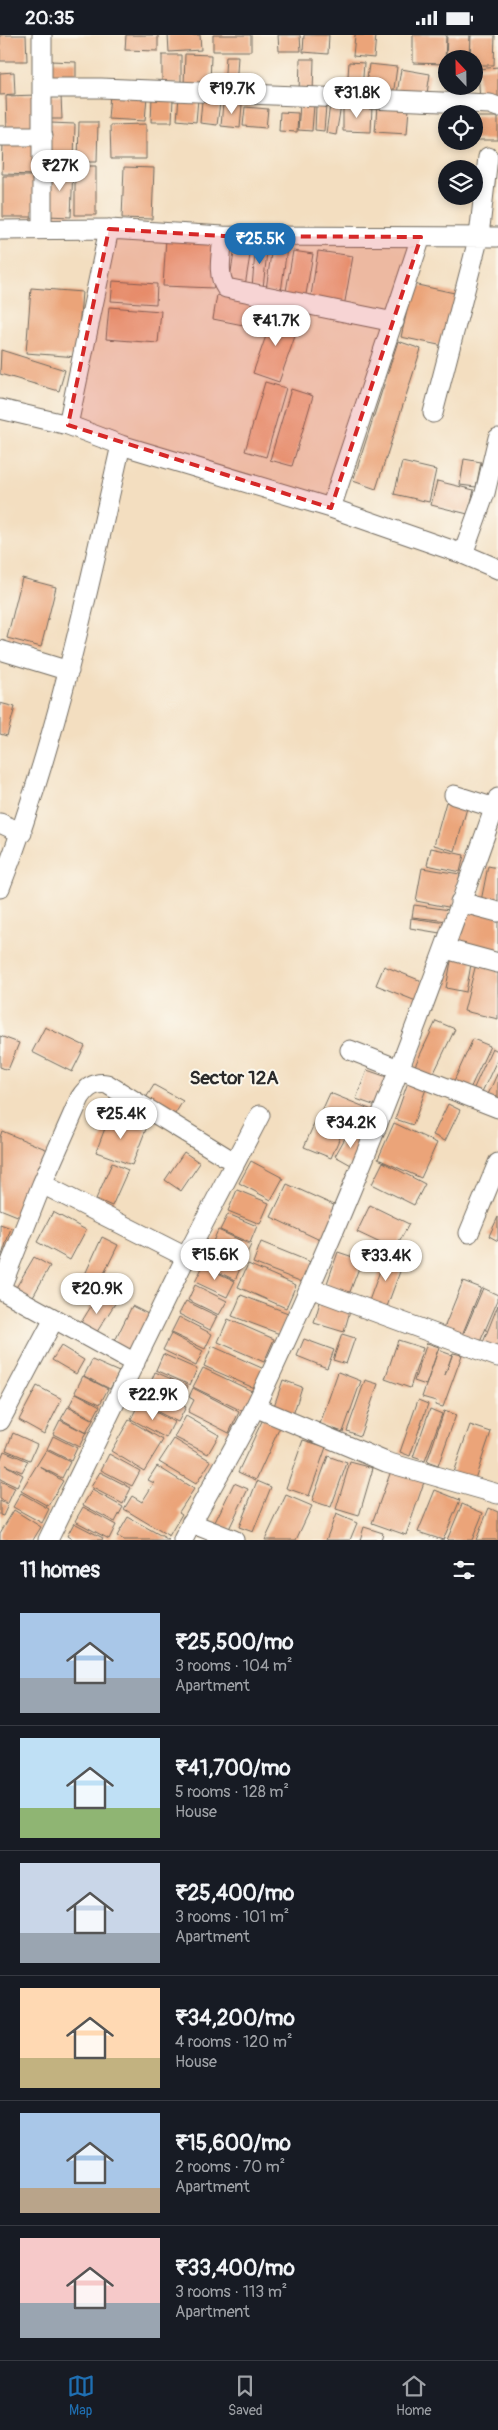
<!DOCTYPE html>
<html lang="en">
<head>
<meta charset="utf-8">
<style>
  :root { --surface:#171b24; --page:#20242c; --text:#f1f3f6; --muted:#9ea1a6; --line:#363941; --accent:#1f6fb2 }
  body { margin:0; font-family:Pangolin,sans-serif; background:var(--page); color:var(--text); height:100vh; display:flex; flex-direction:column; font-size:19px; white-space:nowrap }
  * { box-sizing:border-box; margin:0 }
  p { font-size:16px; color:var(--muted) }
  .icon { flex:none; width:28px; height:28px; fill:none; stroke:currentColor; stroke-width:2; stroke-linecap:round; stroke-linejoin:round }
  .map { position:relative; height:1505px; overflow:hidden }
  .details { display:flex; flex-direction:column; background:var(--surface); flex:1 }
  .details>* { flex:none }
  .needle { width:32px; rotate:338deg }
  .buttons { position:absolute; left:438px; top:15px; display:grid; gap:10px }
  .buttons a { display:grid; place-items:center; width:45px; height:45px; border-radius:50%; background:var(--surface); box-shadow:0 2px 8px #0003; font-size:25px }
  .price { position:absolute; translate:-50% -42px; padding:0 11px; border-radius:18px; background:#fff; color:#222; font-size:16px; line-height:32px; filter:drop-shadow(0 1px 2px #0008) }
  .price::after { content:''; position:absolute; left:50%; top:30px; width:15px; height:11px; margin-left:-8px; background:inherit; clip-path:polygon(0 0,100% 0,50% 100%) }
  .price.selected { background:var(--accent); color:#fff }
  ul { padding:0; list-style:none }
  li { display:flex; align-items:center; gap:15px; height:125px; padding:0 20px }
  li+li { border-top:1px solid var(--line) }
  li span { display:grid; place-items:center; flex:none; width:140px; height:100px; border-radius:0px; color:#555 }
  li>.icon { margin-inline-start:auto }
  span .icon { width:60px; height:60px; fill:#fffc; stroke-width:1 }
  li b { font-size:21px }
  h2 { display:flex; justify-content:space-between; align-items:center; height:60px; padding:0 20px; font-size:21px }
  .status { display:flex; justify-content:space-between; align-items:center; height:35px; padding:0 25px; background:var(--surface); direction:ltr }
  .status svg { height:14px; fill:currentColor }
  .tab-bar { display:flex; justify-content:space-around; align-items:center; height:70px; border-top:1px solid var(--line); background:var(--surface); font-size:14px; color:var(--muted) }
  .tab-bar a { display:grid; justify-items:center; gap:2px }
  .tab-bar .selected { color:var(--accent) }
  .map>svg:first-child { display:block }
  .building { fill:#eba479 }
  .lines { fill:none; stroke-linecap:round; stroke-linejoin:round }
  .street-casing { stroke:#716a5f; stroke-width:21 }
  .street { stroke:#fff; stroke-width:19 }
  .marked { fill:#d62828; fill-opacity:0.2; stroke:#d62828; stroke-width:4; stroke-dasharray:10 6; stroke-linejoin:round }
  .labels { text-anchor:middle; stroke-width:4; stroke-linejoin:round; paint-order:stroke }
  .district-label { font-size:19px; font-weight:bold; fill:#2b2b2b; stroke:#fbf7ec }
</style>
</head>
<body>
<div class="status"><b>20:35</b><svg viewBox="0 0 49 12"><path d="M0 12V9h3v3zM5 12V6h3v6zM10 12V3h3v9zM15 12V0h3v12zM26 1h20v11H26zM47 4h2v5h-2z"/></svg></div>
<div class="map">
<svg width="498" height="1505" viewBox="0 0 498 1505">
  <rect width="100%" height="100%" fill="#fbf7ec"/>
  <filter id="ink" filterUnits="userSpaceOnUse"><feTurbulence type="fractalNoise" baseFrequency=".02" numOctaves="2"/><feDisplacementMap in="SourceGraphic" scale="10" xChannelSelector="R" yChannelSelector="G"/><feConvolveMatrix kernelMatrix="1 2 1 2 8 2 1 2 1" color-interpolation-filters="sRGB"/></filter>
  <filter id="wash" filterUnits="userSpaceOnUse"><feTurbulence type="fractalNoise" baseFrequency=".0096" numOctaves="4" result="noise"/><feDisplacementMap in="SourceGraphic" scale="20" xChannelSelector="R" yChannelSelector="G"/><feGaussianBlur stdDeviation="1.12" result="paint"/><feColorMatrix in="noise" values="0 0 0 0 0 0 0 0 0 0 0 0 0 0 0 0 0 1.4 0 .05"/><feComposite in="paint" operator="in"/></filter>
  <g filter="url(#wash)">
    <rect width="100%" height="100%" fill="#f3dec0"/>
    <g id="blocks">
      <path class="building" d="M0,0H26L27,26H0Z
        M126,0H158V16L125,15Z
        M168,0H200L201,15L169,17Z
        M213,0H251V16H213Z
        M278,0H300L301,16H279Z
        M304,0H329L328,19L303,17Z
        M355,0H376L374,23L353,21Z
        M413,0H446L445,29L413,28Z
        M447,0H470L469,24H446Z
        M471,0H495L494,30H474V24H470Z
        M185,19L211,20L210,51L184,50Z
        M162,20H181V48H162Z
        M226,21H238L236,54L224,53Z
        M300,24H314L313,59L299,58Z
        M50,26L76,27V49L50,48Z
        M349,27L364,28L362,56H347Z
        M369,29L397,32L393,61L365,58Z
        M498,32V66L480,67L478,34Z
        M401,34L430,39L426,65L397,59Z
        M14,37L15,59L0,60V38Z
        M110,59L147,61L145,86L108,84Z
        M37,60L39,95L7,97L6,61Z
        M50,61H61L62,84H51Z
        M152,62L173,63L172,87H151Z
        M179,62L198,64L196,87L177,85Z
        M202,66L220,68L217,90L200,88Z
        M223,68L242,70L240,93L221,91Z
        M300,69L314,70L312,96L298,95Z
        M330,70L341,71L336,100L326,98Z
        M316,71H326L324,96L315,95Z
        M343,71H372L371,97L343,96Z
        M377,71L409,73L407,99L375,97Z
        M245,72L268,74L266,93L243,91Z
        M280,77L298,78L297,97L279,96Z
        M474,82H498V105H474Z
        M79,87H98L97,127H78Z
        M50,88L75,89L74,125H49Z
        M146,89V124H111L110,90Z
        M3,108L39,109L38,140L2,139Z
        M75,131H96V180H75Z
        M48,132L73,133L71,182L47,181Z
        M124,132L154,133L152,184L122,183Z
        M3,141H36L37,182H3Z
        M166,203L216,206L214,253L163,251Z
        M236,206L252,208L245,251L229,249Z
        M256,207L268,208L263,253L252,252Z
        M272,211L287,213L281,257L266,255Z
        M293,216L313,219L305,265L285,262Z
        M318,216L353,221L344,272L310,267Z
        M113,246L157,249L156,269L111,266Z
        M413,249L459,259L448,312L401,302Z
        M31,253L82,257L77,322L26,318Z
        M217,260L262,268L258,293L213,284Z
        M109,272L161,276L158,308L106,304Z
        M274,278L300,287L279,347L253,338Z
        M398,306L421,314L376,454L353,446Z
        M1,315L65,335L59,356L0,339Z
        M265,347L286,353L266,422L245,416Z
        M291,354L313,361L292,431L270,425Z
        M464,424L481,427L476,452L460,450Z
        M402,427L436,435L429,467L394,459Z
        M437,446L474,455L468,479L431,470Z
        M22,543L56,552L41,612L7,603Z
        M0,668L15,672L7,701L0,699Z
        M446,767L467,773L455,816L434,810Z
        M431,813L464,820L460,837L427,830Z
        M488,831L498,833V874L480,871Z
        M422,833L460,839L453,873L416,866Z
        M414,870L450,875L448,886L412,882Z
        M463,872L498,881V921L453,909Z
        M411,883L447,888L446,899L410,893Z
        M452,921L472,924L466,957L446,953Z
        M476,929L498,935V984L464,976Z
        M384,931L429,949L421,968L376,950Z
        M436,986L455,994L431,1044L413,1035Z
        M45,992L85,1011L72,1037L32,1017Z
        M0,1001L19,1008L8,1035L0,1032Z
        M473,1004L490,1011L469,1056L453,1048Z
        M492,1013L498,1016V1023L481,1059L473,1055Z
        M367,1035L387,1042L376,1071L356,1064Z
        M498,1037V1069L486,1064Z
        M408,1047L426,1054L413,1090L395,1084Z
        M154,1050L183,1066L173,1082L144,1066Z
        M330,1058L372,1075L363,1096L321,1078Z
        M448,1069L460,1075L445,1106L433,1100Z
        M110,1080L146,1094L132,1130L96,1117Z
        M317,1082L344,1093L331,1123L304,1112Z
        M394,1088L437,1108L421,1143L378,1124Z
        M2,1096L48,1115L20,1182L0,1174V1102Z
        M349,1096L368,1107L353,1131L335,1121Z
        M184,1117L200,1128L181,1156L165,1145Z
        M251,1126L283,1143L271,1165L239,1148Z
        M383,1127L425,1149L414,1170L372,1149Z
        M112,1128L128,1135L112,1171L96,1164Z
        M287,1149L338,1172L322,1206L271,1182Z
        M237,1155L269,1168L260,1189L228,1176Z
        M370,1170L409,1189L395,1215L357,1197Z
        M53,1177L86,1195L70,1225L37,1207Z
        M228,1179L257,1191L250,1208L220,1195Z
        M498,1182V1206L489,1201Z
        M0,1189L11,1193L0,1226Z
        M218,1195L251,1210L243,1226L211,1211Z
        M102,1202L118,1210L97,1253L82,1246Z
        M261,1207L313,1228L305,1248L253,1228Z
        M211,1212L243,1227L235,1245L202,1229Z
        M338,1217L362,1225L348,1262L325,1254Z
        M387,1217L405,1223L385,1277L367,1271Z
        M34,1222L50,1231L31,1265L14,1256Z
        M248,1229L296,1250L286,1273L238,1252Z
        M203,1231L235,1246L227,1262L195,1247Z
        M463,1246L481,1253L462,1300L444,1293Z
        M195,1250L227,1266L219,1280L188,1265Z
        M483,1253L498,1260V1265L480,1307L463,1300Z
        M100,1257L116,1267L93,1303L77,1294Z
        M241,1260L288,1278L280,1299L232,1281Z
        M186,1266L217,1281L210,1295L179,1279Z
        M320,1267L350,1276L344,1297L314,1288Z
        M498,1270V1316L482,1310Z
        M132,1271L152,1281L130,1324L111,1314Z
        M179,1282L212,1299L205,1314L171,1298Z
        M228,1284L274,1304L264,1327L218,1307Z
        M171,1299L203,1316L196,1331L163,1315Z
        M342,1299L355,1303L346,1329L333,1325Z
        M304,1304L334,1315L327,1333L297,1321Z
        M398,1305L423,1313L410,1353L385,1344Z
        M427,1308L439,1312L426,1350L414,1346Z
        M61,1311L84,1325L76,1339L52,1325Z
        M212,1311L264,1334L256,1354L204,1331Z
        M438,1315L452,1320L445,1340L453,1318L462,1320L443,1372L435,1370L436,1366L422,1362Z
        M163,1319L197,1334L190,1350L156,1335Z
        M92,1325L119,1337L110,1354L84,1341Z
        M203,1333L254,1357L244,1377L193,1352Z
        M155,1337L188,1351L182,1366L149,1352Z
        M338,1337L361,1346L343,1397L320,1389Z
        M83,1341L108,1354L100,1369L75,1357Z
        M283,1345L302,1352L293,1380L273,1374Z
        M365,1345L378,1349L360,1401L347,1396Z
        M37,1351L62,1364L44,1399L19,1385Z
        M146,1352L186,1372L178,1387L138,1367Z
        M193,1353L239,1377L229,1398L188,1377L194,1365L189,1362Z
        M76,1358L100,1371L93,1384L69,1371Z
        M418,1365L428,1369L410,1421L400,1417Z
        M139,1368L174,1387L166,1403L131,1384Z
        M68,1372L93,1385L86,1398L61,1384Z
        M430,1374L442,1379L425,1426L413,1422Z
        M444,1376L456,1380L438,1431L427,1427Z
        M186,1381L219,1400L208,1419L174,1402Z
        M263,1384L280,1392L256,1445L238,1437Z
        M60,1385L86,1398L79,1412L53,1399Z
        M129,1385L163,1405L144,1436L111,1416Z
        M470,1390L491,1397L474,1447L452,1440Z
        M13,1398L37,1409L30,1425L6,1415Z
        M53,1401L77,1413L71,1426L47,1414Z
        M174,1404L211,1426L196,1449L159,1427Z
        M303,1405L326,1412L309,1461L286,1453Z
        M46,1415L70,1427L62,1443L40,1432L63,1446L48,1471L21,1456Z
        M4,1416L28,1426L22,1437L5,1430L23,1440L17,1452L0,1444V1426Z
        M109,1419L140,1436L132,1451L101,1435Z
        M328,1421L347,1428L331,1472L312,1466Z
        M350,1427L373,1433L359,1481L336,1474Z
        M157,1431L194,1454L179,1477L182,1479L169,1501L124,1474L132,1461L142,1467L154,1448L148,1445Z
        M391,1436L424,1447L406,1500L372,1488Z
        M100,1437L131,1453L123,1469L91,1452Z
        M0,1446L15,1453L8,1468L0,1464Z
        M257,1446L271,1452L253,1497L239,1492Z
        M234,1448L248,1454L229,1494L215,1487Z
        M92,1455L123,1472L115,1487L83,1470Z
        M435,1455L460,1465L443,1505L418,1497Z
        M21,1458L49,1474L42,1488L13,1472Z
        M286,1460L312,1471L296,1505H265Z
        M0,1466L8,1470L3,1481L0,1480Z
        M462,1469L483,1478L472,1505H447Z
        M83,1472L116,1490L109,1504L75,1486Z
        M489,1473L498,1477V1505H476Z
        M14,1475L41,1492L33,1505H0V1498Z
        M336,1479L357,1488L350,1505H326Z
        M128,1482L169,1505H124L117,1501Z
        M74,1488L103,1503L102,1505H73L67,1501Z
        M364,1492L383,1498L381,1505H360Z"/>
    </g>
  </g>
  <g filter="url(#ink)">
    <use href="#blocks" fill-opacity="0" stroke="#716a5f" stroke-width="1"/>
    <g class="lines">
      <g class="street-casing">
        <path id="street" d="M42,53H101L490,69L498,72
          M0,101H43
          M42,194V0
          M0,195L109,194L223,201L498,202
          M223,201C222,218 216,239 226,253L394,287
          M0,374L68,390L121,410L331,473L463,519L498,534
          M433,378L479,201L488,122
          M68,390L109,194
          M331,473L421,202
          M463,519L485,458L498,403
          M0,615L69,636
          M454,760L498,774
          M0,788L22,798
          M0,853C56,710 87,559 121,410
          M460,867L498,877
          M446,914L498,928
          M350,1015L498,1073
          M42,1149L186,1222
          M469,1198L498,1128
          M310,1253L498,1322
          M0,1254L135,1328
          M0,1255L42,1149L80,1063C87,1052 95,1047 107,1049L234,1127
          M255,1372L386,1427L498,1459
          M0,1386L54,1284
          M191,1488L234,1505
          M48,1505L186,1222L260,1080
          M183,1505C206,1459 234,1416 256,1370C350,1173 426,969 498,763"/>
      </g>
      <use href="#street" class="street"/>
    </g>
  </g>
  <path class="marked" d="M109,194L223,201L421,202L331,473L68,390Z"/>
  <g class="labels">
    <g class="district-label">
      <text x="234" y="1049">Sector 12A</text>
    </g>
  </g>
</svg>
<div class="buttons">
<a><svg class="needle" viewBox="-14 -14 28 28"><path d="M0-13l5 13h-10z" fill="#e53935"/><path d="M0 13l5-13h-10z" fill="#9ea1a6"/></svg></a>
<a><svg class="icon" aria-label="locate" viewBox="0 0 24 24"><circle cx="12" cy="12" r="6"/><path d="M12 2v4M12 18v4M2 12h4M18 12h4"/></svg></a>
<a><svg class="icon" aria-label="layers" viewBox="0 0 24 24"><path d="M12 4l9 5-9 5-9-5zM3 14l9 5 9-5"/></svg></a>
</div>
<b class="price" style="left:232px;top:80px">₹19.7K</b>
<b class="price" style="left:357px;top:84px">₹31.8K</b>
<b class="price" style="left:60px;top:157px">₹27K</b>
<b class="price selected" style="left:260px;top:230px">₹25.5K</b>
<b class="price" style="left:276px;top:312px">₹41.7K</b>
<b class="price" style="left:121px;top:1105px">₹25.4K</b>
<b class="price" style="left:351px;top:1114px">₹34.2K</b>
<b class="price" style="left:215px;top:1246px">₹15.6K</b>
<b class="price" style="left:386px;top:1247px">₹33.4K</b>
<b class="price" style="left:97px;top:1280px">₹20.9K</b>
<b class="price" style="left:153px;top:1386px">₹22.9K</b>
</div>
<section class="details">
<h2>11 homes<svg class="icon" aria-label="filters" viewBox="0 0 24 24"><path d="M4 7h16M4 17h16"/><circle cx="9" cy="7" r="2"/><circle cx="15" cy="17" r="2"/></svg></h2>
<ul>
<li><span style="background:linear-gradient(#a9c7e8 65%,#9aa5b1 0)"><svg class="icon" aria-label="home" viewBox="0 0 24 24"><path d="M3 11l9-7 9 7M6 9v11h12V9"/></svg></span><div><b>₹25,500/mo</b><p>3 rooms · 104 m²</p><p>Apartment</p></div></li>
<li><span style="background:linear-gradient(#bfe0f5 70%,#8fb573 0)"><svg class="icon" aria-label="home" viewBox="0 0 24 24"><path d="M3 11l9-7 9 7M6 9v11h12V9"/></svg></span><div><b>₹41,700/mo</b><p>5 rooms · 128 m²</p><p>House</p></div></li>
<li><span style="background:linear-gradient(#c9d6e8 70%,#9aa5b1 0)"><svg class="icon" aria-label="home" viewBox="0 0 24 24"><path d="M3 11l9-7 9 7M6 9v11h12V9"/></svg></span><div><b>₹25,400/mo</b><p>3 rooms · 101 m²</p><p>Apartment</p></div></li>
<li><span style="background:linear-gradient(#ffd9b3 70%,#c2b280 0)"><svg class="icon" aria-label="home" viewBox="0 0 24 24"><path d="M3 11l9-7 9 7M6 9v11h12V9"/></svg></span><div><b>₹34,200/mo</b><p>4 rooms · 120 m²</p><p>House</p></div></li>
<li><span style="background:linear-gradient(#a9c7e8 75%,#b9a48a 0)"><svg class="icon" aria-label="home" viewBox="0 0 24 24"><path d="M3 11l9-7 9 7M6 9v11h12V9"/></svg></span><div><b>₹15,600/mo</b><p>2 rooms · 70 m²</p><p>Apartment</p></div></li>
<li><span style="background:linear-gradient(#f6c9c9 65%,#9aa5b1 0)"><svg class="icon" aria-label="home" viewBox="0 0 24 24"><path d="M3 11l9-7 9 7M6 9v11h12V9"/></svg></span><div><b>₹33,400/mo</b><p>3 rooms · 113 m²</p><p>Apartment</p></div></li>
</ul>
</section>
<nav class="tab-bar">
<a class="selected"><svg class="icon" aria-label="map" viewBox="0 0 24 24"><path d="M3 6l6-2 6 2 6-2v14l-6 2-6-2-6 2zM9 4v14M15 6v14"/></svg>Map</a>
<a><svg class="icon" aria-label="saved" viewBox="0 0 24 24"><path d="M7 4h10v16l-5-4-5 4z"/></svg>Saved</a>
<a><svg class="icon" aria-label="home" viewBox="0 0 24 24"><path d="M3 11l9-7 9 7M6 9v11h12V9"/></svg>Home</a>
</nav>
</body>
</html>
